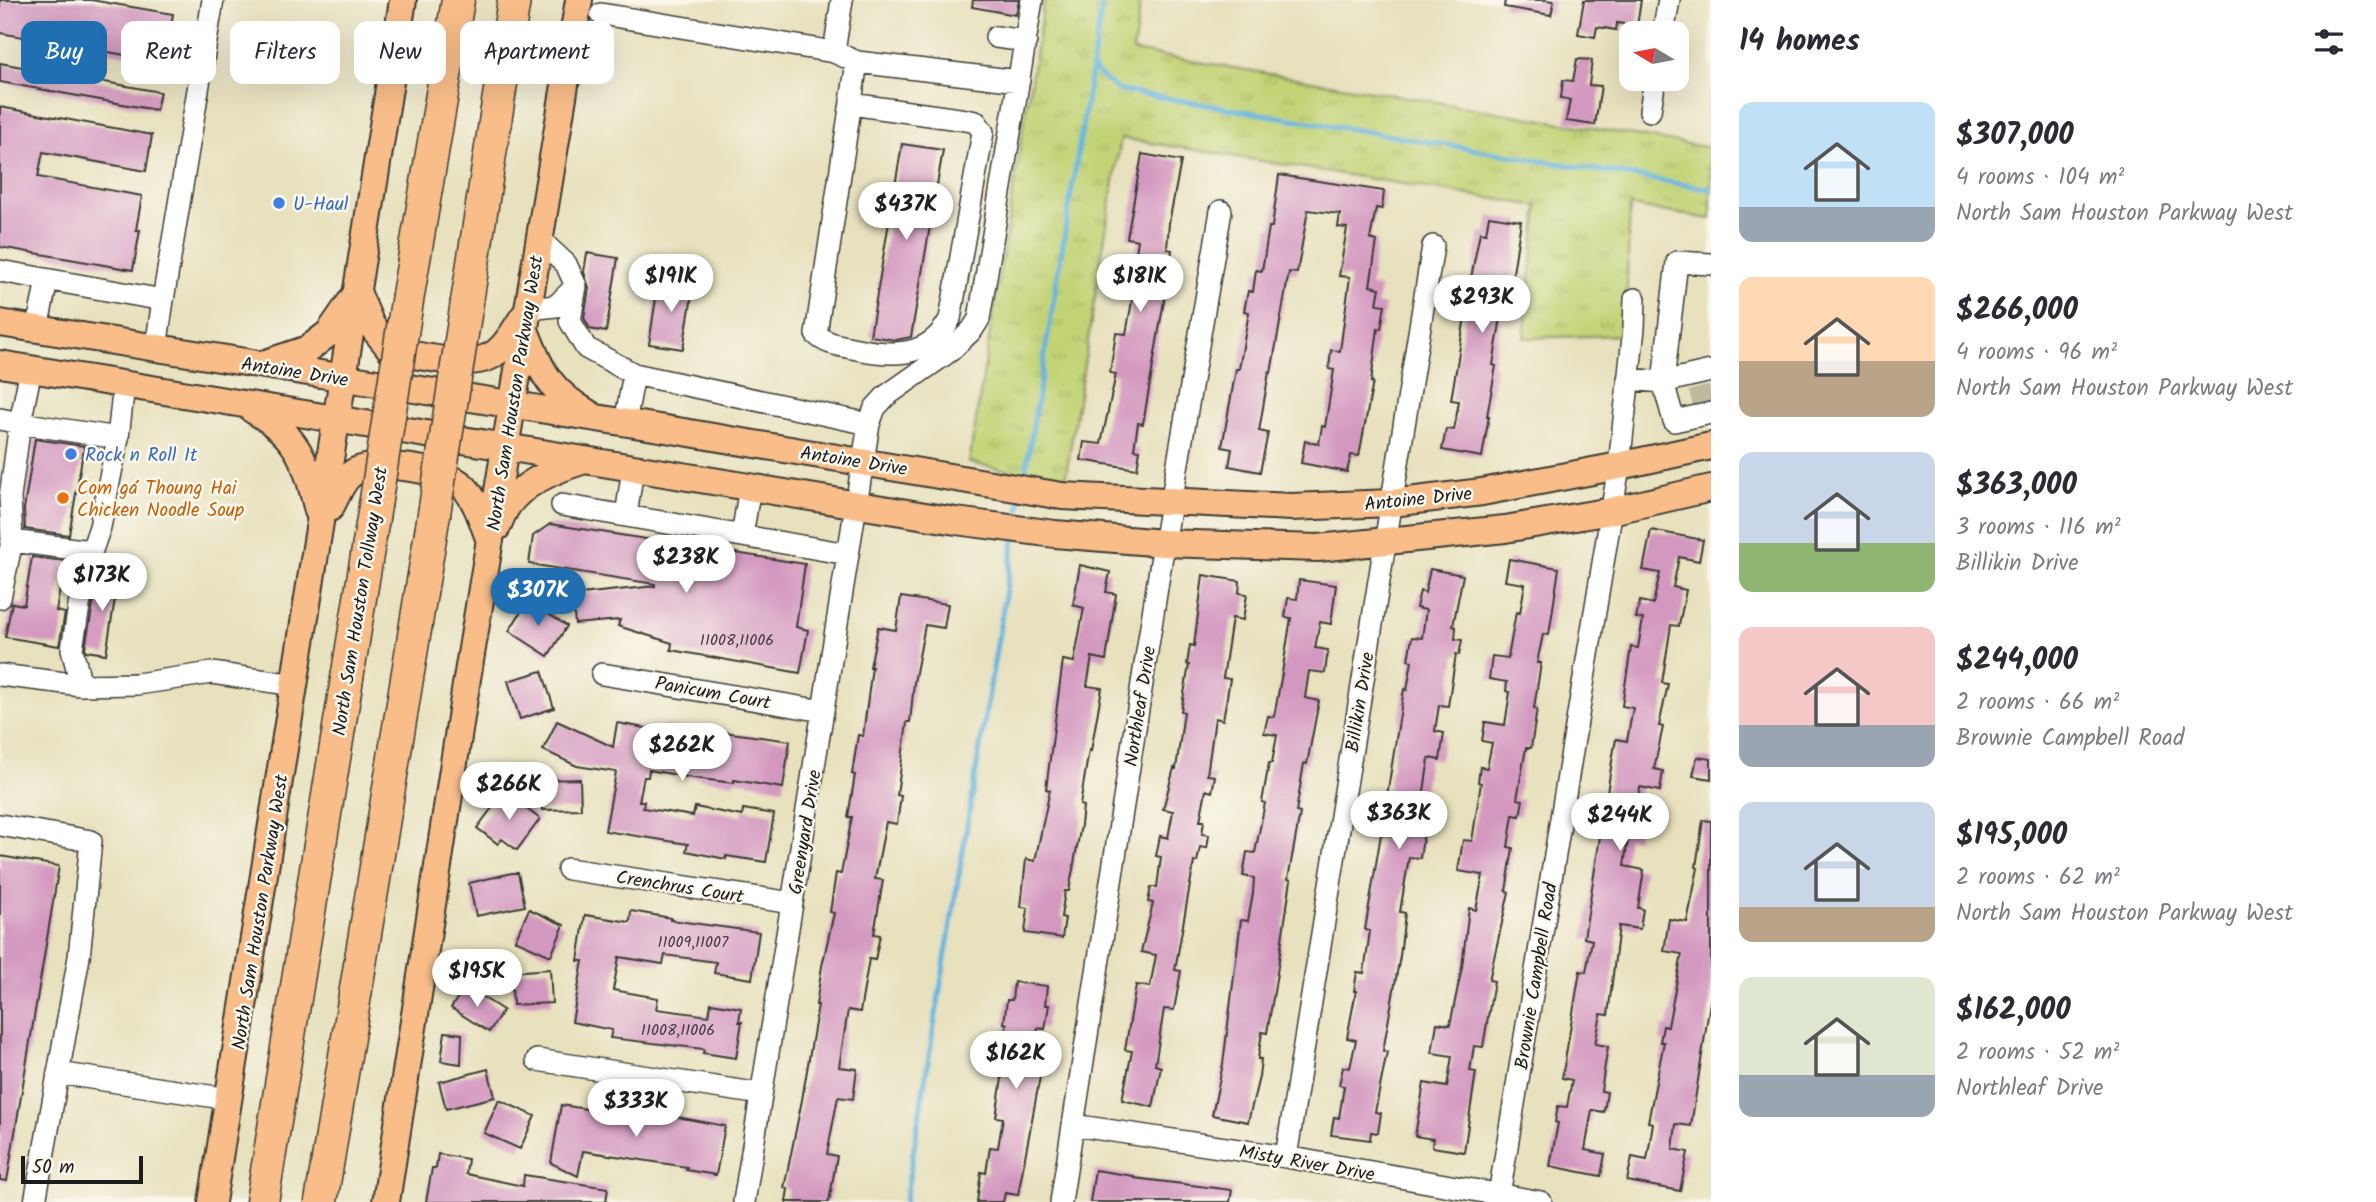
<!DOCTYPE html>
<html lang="en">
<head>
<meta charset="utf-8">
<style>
  :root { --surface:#fff; --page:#f2f2f3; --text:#2b2b33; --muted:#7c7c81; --accent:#1f6fb2 }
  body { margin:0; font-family:Kalam,sans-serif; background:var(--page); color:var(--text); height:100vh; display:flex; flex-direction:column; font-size:26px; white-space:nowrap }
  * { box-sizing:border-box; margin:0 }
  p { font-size:23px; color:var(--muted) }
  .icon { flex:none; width:38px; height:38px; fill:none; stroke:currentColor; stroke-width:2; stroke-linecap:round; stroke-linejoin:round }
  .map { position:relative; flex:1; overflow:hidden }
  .panel { display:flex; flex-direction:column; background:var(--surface); width:665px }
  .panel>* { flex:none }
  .top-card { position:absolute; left:21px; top:21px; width:665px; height:63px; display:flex; gap:14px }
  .needle { width:46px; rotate:280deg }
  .controls { position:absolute; left:1619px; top:21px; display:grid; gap:14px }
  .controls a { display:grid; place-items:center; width:70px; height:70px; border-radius:14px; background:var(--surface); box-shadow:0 7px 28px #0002; font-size:35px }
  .scale { position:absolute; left:21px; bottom:18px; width:122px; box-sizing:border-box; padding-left:7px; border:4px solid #1c1c1c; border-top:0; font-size:19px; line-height:24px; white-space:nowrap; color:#1c1c1c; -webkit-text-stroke:5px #fbf7ec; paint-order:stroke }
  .price { position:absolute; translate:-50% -60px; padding:0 16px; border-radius:24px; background:#fff; color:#222; font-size:23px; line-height:46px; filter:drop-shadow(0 2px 4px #0008) }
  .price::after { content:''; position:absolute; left:50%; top:42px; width:21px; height:16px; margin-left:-10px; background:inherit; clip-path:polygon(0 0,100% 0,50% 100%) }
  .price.on { background:var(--accent); color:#fff }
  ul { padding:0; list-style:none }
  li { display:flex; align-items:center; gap:21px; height:175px; padding:0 28px }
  li span { display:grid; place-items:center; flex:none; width:196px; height:140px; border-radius:14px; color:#555 }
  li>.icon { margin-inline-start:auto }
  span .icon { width:84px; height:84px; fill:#fffc; stroke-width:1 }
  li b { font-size:30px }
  h2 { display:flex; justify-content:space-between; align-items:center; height:84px; padding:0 28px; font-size:30px }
  .chip { padding:0 24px; border-radius:14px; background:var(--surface); box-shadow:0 7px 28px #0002; font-size:24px; line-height:63px }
  .chip.on { background:var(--accent); color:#fff }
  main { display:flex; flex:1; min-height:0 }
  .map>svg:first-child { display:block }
  .grass { fill:url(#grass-tufts); stroke:#6f7849; stroke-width:2 }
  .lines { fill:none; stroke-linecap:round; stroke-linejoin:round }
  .stream { stroke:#63b3de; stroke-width:5 }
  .building { fill:#d398bf }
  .minor-tunnel { stroke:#beba9e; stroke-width:21; stroke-dasharray:21 10; stroke-linecap:butt }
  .minor-casing { stroke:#3a3a34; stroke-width:24 }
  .major-casing { stroke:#3a3a34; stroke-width:30 }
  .highway-casing { stroke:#3a3a34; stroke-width:35 }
  .minor { stroke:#fff; stroke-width:21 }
  .major { stroke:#f8bd89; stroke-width:26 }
  .highway { stroke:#f8bd89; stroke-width:32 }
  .highway-bridge-casing { stroke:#3a3a34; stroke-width:35; stroke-linecap:butt }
  .highway-bridge { stroke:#f8bd89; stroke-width:32 }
  .shop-dot { fill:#3f7fe0; stroke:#fbf7ec; stroke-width:2.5 }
  .food-dot { fill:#e8710a; stroke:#fbf7ec; stroke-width:2.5 }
  .labels { text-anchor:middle; stroke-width:5; stroke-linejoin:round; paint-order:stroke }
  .number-label { font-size:16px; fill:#4a3b45 }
  .shop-label { font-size:19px; fill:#366cbe; stroke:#fbf7ec; text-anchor:start }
  .street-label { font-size:19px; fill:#1c1c1c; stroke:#fbf7ec }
  .food-label { font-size:19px; fill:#c56008; stroke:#fbf7ec; text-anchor:start }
</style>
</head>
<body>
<main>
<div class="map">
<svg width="1711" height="1202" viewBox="0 0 1711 1202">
  <defs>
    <pattern id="grass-tufts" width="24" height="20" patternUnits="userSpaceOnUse" patternTransform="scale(1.75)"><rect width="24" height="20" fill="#c2d376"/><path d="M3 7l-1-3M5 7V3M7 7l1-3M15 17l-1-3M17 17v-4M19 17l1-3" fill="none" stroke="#a6b566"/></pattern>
  </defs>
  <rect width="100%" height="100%" fill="#fbf7ec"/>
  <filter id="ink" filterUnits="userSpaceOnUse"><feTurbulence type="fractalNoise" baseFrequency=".0143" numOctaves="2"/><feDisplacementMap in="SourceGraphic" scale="14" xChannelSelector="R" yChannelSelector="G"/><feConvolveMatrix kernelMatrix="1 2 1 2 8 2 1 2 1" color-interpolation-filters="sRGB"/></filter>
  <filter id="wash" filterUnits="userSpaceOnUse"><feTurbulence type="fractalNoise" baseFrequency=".00686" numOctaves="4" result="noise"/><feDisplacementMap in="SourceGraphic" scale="28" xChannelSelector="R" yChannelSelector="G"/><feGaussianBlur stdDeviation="1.57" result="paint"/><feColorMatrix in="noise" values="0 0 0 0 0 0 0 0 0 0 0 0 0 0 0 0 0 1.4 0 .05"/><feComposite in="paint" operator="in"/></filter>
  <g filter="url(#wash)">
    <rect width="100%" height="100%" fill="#e7e1be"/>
    <path class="grass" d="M1044,0H1141L1133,51L1711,148V219L1630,206L1625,335L1524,338L1538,206L1121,138L1065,481L969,463Z"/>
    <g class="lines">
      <path class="stream" d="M1092,69L1118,90L1711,189
        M1024,481L1103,0
        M1017,522L1021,497
        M905,1202L1015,535"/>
    </g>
    <g id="blocks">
      <path class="building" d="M0,0H91L173,14L165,62L0,33Z
        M973,0H1019L1016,15L972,7Z
        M1505,0H1545L1554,1L1551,15L1504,7Z
        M1584,0H1641L1637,26L1617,23L1616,30L1597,27L1595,37L1578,34Z
        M1577,59L1592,60L1589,85L1601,86L1595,125L1566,121L1570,100L1561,98L1563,80L1573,81Z
        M0,63L160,92L156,110L0,82Z
        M0,107L152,135L146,171L43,152L38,177L142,196L136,230H140L133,270L0,247Z
        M902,144L943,150L911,337L896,340L870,336Z
        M1142,154L1181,161L1169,223L1167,249L1172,250L1166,289L1143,424L1138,423L1134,449L1140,450L1137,469L1081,460L1084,442L1101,444L1116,374L1110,373L1116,333L1126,334L1135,285L1131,284L1138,240L1127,238Z
        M1279,175L1384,191L1382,209L1376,208L1370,239L1377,241L1370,286L1380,288L1377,304L1385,305L1381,329L1378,328L1371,382H1373L1359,456L1351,455L1347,472L1301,463L1305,441L1319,444L1322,426L1325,427L1334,370L1329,369L1331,350L1340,351L1350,277L1339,276L1347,228L1338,227L1340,214L1308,210L1297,273L1289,272L1271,373L1269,372L1259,431L1268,433L1260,472L1229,466L1232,449L1222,447L1236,369H1239L1249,312L1244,311L1248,291L1253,292L1256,270L1262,271L1269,227H1272Z
        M1489,216L1521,221L1508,306L1503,305L1493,365L1496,366L1487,416H1489L1482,457L1442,450L1446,429L1454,430L1459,401L1451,400L1468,299L1467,298L1480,232L1486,233Z
        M587,253L618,258L606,332L590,329L584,318L589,288L584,272Z
        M659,278L694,284L683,349L649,344Z
        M35,439L84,446L69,535L25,529L24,509Z
        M550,524L805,564L796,627L808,630L800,673L671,650L672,643L618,626L620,620L575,624L572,595L655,586V584L529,564L533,536Z
        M1651,530L1703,540L1699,561L1679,557L1673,587L1686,590L1679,626L1671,625L1662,683L1668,684L1659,726L1663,727L1654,769L1663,771L1660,791L1640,787L1635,815L1640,816L1637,839L1628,838L1624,866L1644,870L1638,908L1643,909L1640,929L1619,926L1608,1015L1601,1014L1595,1044L1608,1046L1601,1091L1607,1092L1604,1112L1592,1110L1585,1150L1605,1154L1601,1176L1550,1166L1558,1123L1555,1122L1558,1106L1567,1107L1572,1080L1562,1078L1580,971L1586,972L1592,940L1584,938L1613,755L1616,739L1627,741L1633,708L1622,706L1631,647L1638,648L1643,619L1636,618L1640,601L1653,604L1660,573L1643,570Z
        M32,557L65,561L56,611L65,613L59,646L5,637L12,603L24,605Z
        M1509,559L1559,568L1549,635L1543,634L1537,663H1541L1534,708L1537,709L1531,748H1526L1517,799L1523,800L1520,816L1513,815L1508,847L1513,848L1506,891L1509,892L1489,980L1494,981L1483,1047L1474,1046L1470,1071L1476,1072L1464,1152L1432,1147L1433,1139L1415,1136L1424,1083L1447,1087L1452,1056L1432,1053L1437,1023L1450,1025L1462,967L1469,908L1476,910L1483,875L1458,871L1463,840L1472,841L1481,783L1478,782L1480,767L1487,768L1492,743L1482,741L1485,722L1505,725L1510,692L1506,691L1507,682L1489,679L1492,656L1508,658L1516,612L1520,613L1525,584L1505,581Z
        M1080,565L1110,572L1106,592L1116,594L1106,660L1092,657L1087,686L1102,688L1091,751L1089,750L1080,805L1083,806L1081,825L1069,891H1065L1061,917L1065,918L1062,938L1025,933L1028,908L1021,907L1026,859L1035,861L1050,790L1046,789L1063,660L1074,662L1084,608L1073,605Z
        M1430,569L1463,575L1453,626L1456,627L1455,639L1462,640L1459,655L1456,654L1448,706L1439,705L1435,731L1444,733L1440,760L1429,758L1420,818L1426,819L1420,858L1409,857L1400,912L1405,913L1400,956L1383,1051L1387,1052L1375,1112L1381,1113L1378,1133L1371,1132L1370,1140L1331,1135L1334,1117L1339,1118L1344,1086L1339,1085L1343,1067L1350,1068L1356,1040L1347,1038L1356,991H1354L1357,972L1364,973L1370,931L1365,930L1381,834L1396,836L1401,804L1386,802L1404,689L1407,690L1412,661L1408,660L1412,637L1422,638L1426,610L1416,608L1420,591L1425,593Z
        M99,571L119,574L106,654L86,651L85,648Z
        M1203,575L1240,581L1239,593L1247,594L1243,620L1232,618L1223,678L1230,679L1223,720L1215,718L1207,775L1215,776L1212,792L1206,790L1200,821H1204L1202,834L1209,835L1207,848L1200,847L1197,862H1194L1175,970L1181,971L1174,1010L1164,1009L1155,1065L1161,1067L1153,1107L1122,1100L1132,1051L1125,1050L1136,985L1150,987L1156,955L1141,952L1153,903L1148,902L1151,887H1157L1161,857L1156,856L1160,836L1168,838L1173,811L1163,809L1174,768L1176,769L1184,712L1181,711L1189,665L1187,664L1190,645L1194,646Z
        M1299,580L1336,585L1331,624L1320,622L1315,648L1328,650L1325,673L1309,671L1305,698L1319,701L1307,764L1304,763L1296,812L1300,813L1288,879L1291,880L1275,986L1267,1033L1262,1032L1258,1059H1261L1259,1077L1248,1122L1212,1115L1223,1064L1241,920L1248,921L1253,893L1254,878L1243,876L1247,852L1255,853L1265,803L1262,802L1269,763H1272L1277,735L1264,733L1268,716L1274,717L1282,673L1291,618L1285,617L1288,598L1297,599Z
        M901,597L948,604L944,628L925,625L914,683L910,722H907L897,795L901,796L897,824L886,822L875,879L883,880L874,934L880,935L875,960L869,959L860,1012L848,1010L839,1067L857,1069L853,1099L838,1097L827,1154L837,1156L829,1202H786L788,1189L784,1188L802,1100L818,1005H816L822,966L834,913L830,912L836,873L841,874L852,817H848L855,775L852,774L858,735L863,736L872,667H870L878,627L896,630Z
        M528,601L567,626L548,656L509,631Z
        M542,671L554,708L520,719L508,681Z
        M557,721L613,747L617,723L662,731L663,725L708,734L709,730L790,741L783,788L734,780V783L693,778L649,770L648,777H644L639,801H644L643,808L693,816L695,807L742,816L743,809L774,814L766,862L726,856V859L686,851L688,844L605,831L616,772L577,766L543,750Z
        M1697,757L1711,759V779L1693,776Z
        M580,779L581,809L542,810V780Z
        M504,792L540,819L517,850L502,839L498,844L477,828Z
        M1703,820L1711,821V996L1691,1126L1676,1124L1673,1149L1688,1152L1680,1191L1627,1181L1632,1157L1647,1160L1653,1123L1648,1122L1664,1042H1660L1663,1026H1668L1682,954L1664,951L1669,919L1687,922L1698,868L1696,867Z
        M0,856L59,866L7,1181L0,1180Z
        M512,873H518L525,906L476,916L469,883Z
        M529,909L564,925L551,956L515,940Z
        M631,911L671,918L670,920L759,932L752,979L714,973L716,962L665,955L663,964L619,957L613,990L658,998L656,1009L709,1016L711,1003L741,1008L739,1022H742L736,1058L703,1053L704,1049L610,1038L612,1030L572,1022L583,961H578L585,915L630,922Z
        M550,969L552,1003L513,1005L511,972Z
        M1014,982L1047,986L1045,1005H1049L1045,1029L1038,1028L1033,1053L1044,1055L1018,1195L1005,1193L1003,1202H977L981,1172L986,1173L990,1147L998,1148L1003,1118L996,1117L1003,1072L997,1070L1007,1024L1004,1023L1007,1000H1012Z
        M465,986L503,1010L489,1032L451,1008Z
        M445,1032L462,1034L461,1064L441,1061Z
        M488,1069L495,1097L446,1109L439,1082Z
        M499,1100L535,1116L520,1149L484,1133Z
        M561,1105L599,1111L600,1107L645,1114V1111L725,1126L716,1175L686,1170L687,1167L583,1151L578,1176L551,1163Z
        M438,1154L468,1159L466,1174L523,1186L524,1175L608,1188L606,1202H426L432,1168H436Z
        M1095,1170L1134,1176V1178L1232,1190L1230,1202H1090Z"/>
    </g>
  </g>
  <g filter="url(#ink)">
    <use href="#blocks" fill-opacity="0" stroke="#3a3a34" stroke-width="2"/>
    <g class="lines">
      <path class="minor-tunnel" d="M1699,388L1704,407"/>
      <g class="minor-casing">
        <path id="minor" d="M601,14L834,52L857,62L1019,81
          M1663,33L1669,0
          M996,37L1026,41
          M834,52L842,0
          M851,104L966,120L976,122L983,132L950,319C929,360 889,356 852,348C838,345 826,344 816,334L857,62
          M1650,111L1655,79
          M540,240L566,264L576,286L570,321L586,348L634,374L625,423
          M0,271L163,300L156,348
          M163,300L213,0
          M528,309L556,306L576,286
          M37,329L47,280
          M31,369L20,423L118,438L124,384
          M1711,371L1663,382L1674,421L1711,413
          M634,374L869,424
          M1628,379L1663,382L1677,262L1711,264
          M0,419L20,423L10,497L12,541L0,598
          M118,438L100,527L85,570L72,649L81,685L137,684L212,673L295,685
          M562,505L848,554
          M626,516L633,468
          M742,536L750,487
          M12,541L91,551
          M602,674L823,711
          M0,675L81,685
          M0,825L91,841L79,957L35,1202
          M568,869L792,903
          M537,1060L761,1094
          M58,1073L229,1099
          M1073,1125L1286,1157L1541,1202
          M1286,1157L1433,246
          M1499,1195L1619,466L1634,328L1635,299
          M744,1202L869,424L875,408L886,396L950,351L972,330L979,319L1032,0
          M1061,1202L1161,562L1221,211"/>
      </g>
      <g class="major-casing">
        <path id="major" d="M358,294L371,325L392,351C418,355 471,370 494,354C507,346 515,329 524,316
          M0,323L672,430L1062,496L1291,507L1392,503L1482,492L1619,466L1711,446
          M525,330C542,373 549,391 591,415
          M266,363L308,349L329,333L354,297
          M0,364L956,521L1055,534L1164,543L1318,548L1505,529L1611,511L1711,488
          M253,410C300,437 306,462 318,511
          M330,508C336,498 341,482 350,475C369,457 447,469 464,487C477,501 483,523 490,541
          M497,527C500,520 503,512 507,506C523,482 559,468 585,460
          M212,1202L403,0
          M386,1202L466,685L579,0"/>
      </g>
      <g class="highway-casing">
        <path id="highway" d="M408,295L458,0
          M467,302L514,0
          M262,1202L375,506
          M321,1202L434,514"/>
      </g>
      <use href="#minor" class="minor"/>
      <use href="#major" class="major"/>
      <use href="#highway" class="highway"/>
      <g class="highway-bridge-casing">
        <path id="highway-bridge" d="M375,506L408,295
          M434,514L467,302"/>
      </g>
      <use href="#highway-bridge" class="highway-bridge"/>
    </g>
  </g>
  <g class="shop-dot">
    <circle cx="279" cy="203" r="7"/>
    <circle cx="71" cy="454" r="7"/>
  </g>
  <circle class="food-dot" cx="63" cy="498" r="7"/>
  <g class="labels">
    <g class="number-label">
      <text x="737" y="645">11008,11006</text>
      <text x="693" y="947">11009,11007</text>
      <text x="678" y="1035">11008,11006</text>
    </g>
    <g class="shop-label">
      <text x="293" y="210">U-Haul</text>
      <text x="85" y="461">Rock n Roll It</text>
    </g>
    <g class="street-label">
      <text transform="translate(295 371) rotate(9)" y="7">Antoine Drive</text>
      <text transform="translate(514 393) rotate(-81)" y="7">North Sam Houston Parkway West</text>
      <text transform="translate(854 460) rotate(9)" y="7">Antoine Drive</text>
      <text transform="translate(1418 498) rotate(-6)" y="7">Antoine Drive</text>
      <text transform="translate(359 601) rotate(-81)" y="7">North Sam Houston Tollway West</text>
      <text transform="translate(713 692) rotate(10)" y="7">Panicum Court</text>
      <text transform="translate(1359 702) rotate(-81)" y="7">Billikin Drive</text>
      <text transform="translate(1139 706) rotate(-81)" y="7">Northleaf Drive</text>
      <text transform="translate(804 832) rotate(-81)" y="7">Greenyard Drive</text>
      <text transform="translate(680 886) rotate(9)" y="7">Crenchrus Court</text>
      <text transform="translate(259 912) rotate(-81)" y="7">North Sam Houston Parkway West</text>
      <text transform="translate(1535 976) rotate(-81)" y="7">Brownie Campbell Road</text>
      <text transform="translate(1307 1162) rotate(10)" y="7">Misty River Drive</text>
    </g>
    <g class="food-label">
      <text x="77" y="494">Com gá Thoung Hai<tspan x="77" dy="22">Chicken Noodle Soup</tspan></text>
    </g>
  </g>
</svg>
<div class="controls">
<a><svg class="needle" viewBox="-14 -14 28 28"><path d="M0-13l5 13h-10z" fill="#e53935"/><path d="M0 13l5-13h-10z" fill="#7c7c81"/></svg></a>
</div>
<div class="scale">50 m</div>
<b class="price" style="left:906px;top:242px">$437K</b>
<b class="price" style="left:671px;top:314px">$191K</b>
<b class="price" style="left:1140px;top:314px">$181K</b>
<b class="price" style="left:1482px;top:335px">$293K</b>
<b class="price" style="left:686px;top:595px">$238K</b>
<b class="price" style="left:102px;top:613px">$173K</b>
<b class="price on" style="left:538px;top:628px">$307K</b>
<b class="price" style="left:682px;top:783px">$262K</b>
<b class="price" style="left:509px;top:822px">$266K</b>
<b class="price" style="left:1399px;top:851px">$363K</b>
<b class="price" style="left:1620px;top:853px">$244K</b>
<b class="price" style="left:477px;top:1009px">$195K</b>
<b class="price" style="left:1016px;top:1091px">$162K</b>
<b class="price" style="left:636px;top:1139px">$333K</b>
<div class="top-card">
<a class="chip on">Buy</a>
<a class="chip">Rent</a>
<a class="chip">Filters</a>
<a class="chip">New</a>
<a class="chip">Apartment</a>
</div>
</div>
<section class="panel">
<h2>14 homes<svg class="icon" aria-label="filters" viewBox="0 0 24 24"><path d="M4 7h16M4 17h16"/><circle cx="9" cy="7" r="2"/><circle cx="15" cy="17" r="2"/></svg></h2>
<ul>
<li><span style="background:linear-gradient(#bfe0f5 75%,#9aa5b1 0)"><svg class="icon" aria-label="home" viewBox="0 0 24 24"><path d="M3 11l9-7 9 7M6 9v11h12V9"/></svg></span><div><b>$307,000</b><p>4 rooms · 104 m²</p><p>North Sam Houston Parkway West</p></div></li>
<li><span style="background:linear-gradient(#ffd9b3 60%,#b9a48a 0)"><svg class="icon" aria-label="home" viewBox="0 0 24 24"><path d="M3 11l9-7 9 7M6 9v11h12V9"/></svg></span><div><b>$266,000</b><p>4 rooms · 96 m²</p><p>North Sam Houston Parkway West</p></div></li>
<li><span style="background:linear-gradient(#c9d6e8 65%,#8fb573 0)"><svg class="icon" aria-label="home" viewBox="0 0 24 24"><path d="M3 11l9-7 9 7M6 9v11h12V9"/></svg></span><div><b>$363,000</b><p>3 rooms · 116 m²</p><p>Billikin Drive</p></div></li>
<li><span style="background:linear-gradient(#f6c9c9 70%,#9aa5b1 0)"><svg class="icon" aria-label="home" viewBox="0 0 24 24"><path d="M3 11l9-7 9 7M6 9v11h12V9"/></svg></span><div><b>$244,000</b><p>2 rooms · 66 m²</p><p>Brownie Campbell Road</p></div></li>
<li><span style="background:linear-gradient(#c9d6e8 75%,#b9a48a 0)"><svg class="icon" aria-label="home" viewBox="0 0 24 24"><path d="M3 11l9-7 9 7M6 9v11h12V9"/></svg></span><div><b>$195,000</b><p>2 rooms · 62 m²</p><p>North Sam Houston Parkway West</p></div></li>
<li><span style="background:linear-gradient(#dfe7d0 70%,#9aa5b1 0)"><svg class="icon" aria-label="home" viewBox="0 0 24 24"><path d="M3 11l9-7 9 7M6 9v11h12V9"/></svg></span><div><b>$162,000</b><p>2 rooms · 52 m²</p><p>Northleaf Drive</p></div></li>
</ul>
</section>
</main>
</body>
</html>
